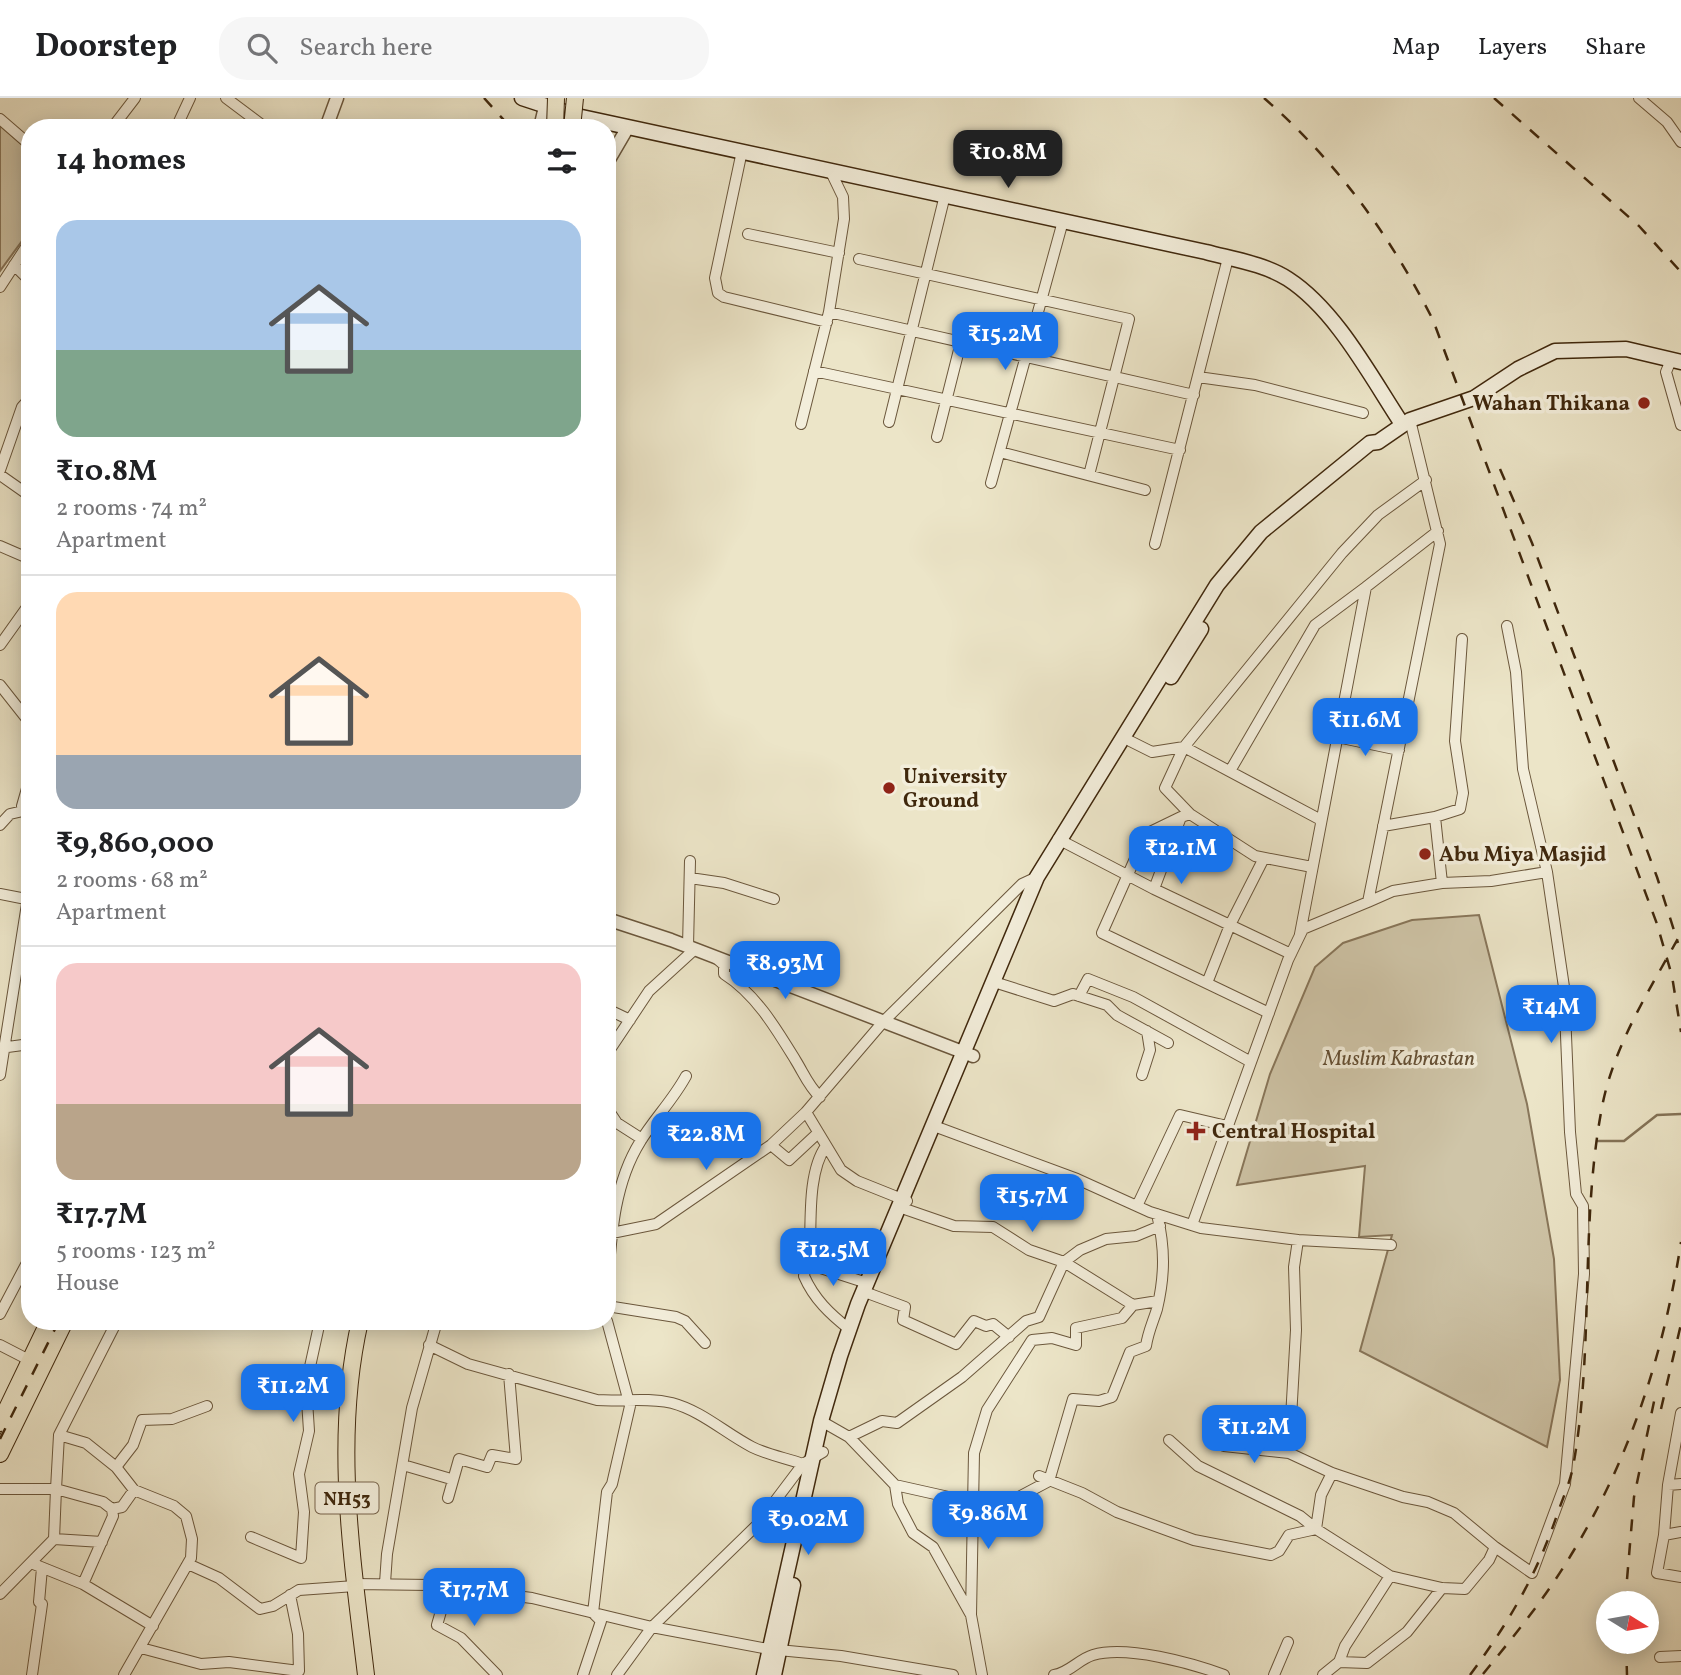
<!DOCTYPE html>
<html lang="en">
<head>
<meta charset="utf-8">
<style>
  :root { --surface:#fff; --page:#f6f6f6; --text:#202124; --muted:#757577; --line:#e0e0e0; --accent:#1a73e8 }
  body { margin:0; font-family:Vollkorn,serif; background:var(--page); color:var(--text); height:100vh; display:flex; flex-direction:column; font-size:26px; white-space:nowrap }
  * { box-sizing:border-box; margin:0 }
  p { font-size:23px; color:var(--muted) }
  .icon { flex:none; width:38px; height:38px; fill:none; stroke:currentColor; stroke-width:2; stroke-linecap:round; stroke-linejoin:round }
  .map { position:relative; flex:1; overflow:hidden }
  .drawer { position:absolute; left:21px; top:21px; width:595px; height:1211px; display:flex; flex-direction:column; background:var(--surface); border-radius:28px; box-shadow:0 4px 18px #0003 }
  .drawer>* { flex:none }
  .needle { width:46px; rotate:101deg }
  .controls { position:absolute; left:1596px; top:1493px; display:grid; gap:14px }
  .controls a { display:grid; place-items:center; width:63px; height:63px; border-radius:50%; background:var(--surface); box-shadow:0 4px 18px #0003; font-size:35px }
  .price { position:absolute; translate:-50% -60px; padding:0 16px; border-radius:14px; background:var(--accent); color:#fff; font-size:23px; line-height:46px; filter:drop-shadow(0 2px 4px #0008) }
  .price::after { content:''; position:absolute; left:50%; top:42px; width:21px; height:16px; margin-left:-10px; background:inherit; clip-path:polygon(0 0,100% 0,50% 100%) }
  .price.selected { background:#222; color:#fff }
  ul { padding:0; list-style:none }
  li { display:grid; align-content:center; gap:14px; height:371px; padding:0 35px }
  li+li { border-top:2px solid var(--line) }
  li span { display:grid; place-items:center; height:217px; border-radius:21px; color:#555 }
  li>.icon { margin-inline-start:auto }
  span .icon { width:126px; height:126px; fill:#fffc; stroke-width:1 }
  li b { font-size:30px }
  h2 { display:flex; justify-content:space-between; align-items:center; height:84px; padding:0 35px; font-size:30px }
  header { display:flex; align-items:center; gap:42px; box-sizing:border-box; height:98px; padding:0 35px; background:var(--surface); border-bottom:2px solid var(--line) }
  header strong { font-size:33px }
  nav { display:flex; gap:38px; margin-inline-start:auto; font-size:24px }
  .search { width:490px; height:63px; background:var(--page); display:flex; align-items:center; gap:18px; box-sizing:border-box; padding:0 24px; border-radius:28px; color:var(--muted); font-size:26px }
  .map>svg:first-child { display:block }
  .green { fill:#cfc5a8; stroke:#88765a; stroke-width:2 }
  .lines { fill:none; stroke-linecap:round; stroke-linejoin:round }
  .stream { stroke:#847357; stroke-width:2.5 }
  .minor-casing { stroke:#6b573c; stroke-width:12 }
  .tertiary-casing { stroke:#6b573c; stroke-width:15 }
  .secondary-casing { stroke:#40280d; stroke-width:17 }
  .primary-casing { stroke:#40280d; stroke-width:18 }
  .trunk-casing { stroke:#40280d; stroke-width:18 }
  .minor { stroke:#f3eedb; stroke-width:10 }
  .tertiary { stroke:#f3eedb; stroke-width:12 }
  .secondary { stroke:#f3eedb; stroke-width:14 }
  .primary { stroke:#ece5c8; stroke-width:16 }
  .trunk { stroke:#ece5c8; stroke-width:16 }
  .rail { stroke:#40280d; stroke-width:2.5; stroke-dasharray:12 12; stroke-linecap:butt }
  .trunk-bridge-casing { stroke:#40280d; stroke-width:18; stroke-linecap:butt }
  .trunk-bridge { stroke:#ece5c8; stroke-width:16 }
  .poi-dot { fill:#8f2418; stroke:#f3eedb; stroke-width:2.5 }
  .labels { text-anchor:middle; stroke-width:7; stroke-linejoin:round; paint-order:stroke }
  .shield { fill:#f3eedb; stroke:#76634b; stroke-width:2 }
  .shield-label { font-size:19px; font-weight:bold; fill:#40280d }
  .poi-label { font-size:21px; font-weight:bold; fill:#40280d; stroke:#f3eedb; text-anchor:start }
  .park-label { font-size:21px; font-style:italic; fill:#644f34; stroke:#f3eedb }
</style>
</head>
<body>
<header>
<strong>Doorstep</strong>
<div class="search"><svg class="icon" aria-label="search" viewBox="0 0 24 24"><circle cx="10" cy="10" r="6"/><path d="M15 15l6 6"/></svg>Search here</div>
<nav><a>Map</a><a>Layers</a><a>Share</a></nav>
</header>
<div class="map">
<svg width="1681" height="1577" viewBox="0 0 1681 1577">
  <rect width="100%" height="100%" fill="#ece5c8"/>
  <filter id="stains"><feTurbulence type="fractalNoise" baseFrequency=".00286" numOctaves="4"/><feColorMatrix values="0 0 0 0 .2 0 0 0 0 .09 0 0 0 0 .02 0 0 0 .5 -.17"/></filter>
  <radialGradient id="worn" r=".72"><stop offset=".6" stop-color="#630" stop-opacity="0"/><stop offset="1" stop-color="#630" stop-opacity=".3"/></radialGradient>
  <path class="green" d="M0,27L30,54V132L0,173Z
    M1479,817L1527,1006L1554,1161L1560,1282L1547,1349L1360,1253L1392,1137L1359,1139L1365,1068L1237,1087L1270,976L1315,869L1343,845L1412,822Z"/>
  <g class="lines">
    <path class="stream" d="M1597,1043H1624L1657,1017L1681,1016"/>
    <g class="minor-casing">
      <path id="minor" d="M226,0L266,30
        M1639,0L1667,24L1681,44
        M0,21L30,47
        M112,30L135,0
        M176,30L190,0
        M742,53L715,180L718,195L724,199L827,224
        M748,136L839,155
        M859,161L1129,221L1089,377
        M14,167L30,183
        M0,189L30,143
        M829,214L1194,297
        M1671,262L1666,274L1681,327
        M814,273L1180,352
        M1198,279L1255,287L1363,315
        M889,324L945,97
        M801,326L829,214L844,121L843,99L830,72
        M937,339L961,244
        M1000,354L1145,392
        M0,372L22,309L30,300
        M0,377L30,398
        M991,385L1063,123
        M1155,446L1228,160
        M0,448L30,461
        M0,547L30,505
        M0,587L30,625
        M1337,639L1399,652
        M1130,643L1152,654L1184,649L1321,722
        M1230,673L1315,527L1366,489
        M30,680L22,708L30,721
        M1190,716L1165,690L1184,649L1342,455L1378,417L1426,382
        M1181,719L1146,736L1102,835L1269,915
        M1435,719L1460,711L1463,695L1455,643L1462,541
        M0,727L10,716L23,713
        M1058,741L1154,791L1291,856
        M690,780L724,785L774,801
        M1442,785L1491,783L1547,774
        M1154,791L1181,719L1190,716L1255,758L1312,769
        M0,796L26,801
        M1368,804L1393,793L1442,785L1435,719L1383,728
        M1300,836L1366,489L1438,433
        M688,848L690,763
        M716,860L724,867V876C756,896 777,932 796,963C804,976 809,989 820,999
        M994,884L1054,903L1073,896L1107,907L1117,917L1168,945
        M1207,885L1230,827L1264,760
        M1079,898L1088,881L1133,899L1251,964
        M607,911L630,922
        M0,950L30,946
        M607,956L649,893L695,851
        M0,977L30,787
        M1142,977L1150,952L1147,933
        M607,1010L617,1025L642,1041
        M934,1028L1077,1081L1150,1114L1201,1130L1298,1142L1391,1147
        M771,1047L789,1062L818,1035
        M826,1048C808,1073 811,1121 810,1151C809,1161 805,1169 804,1178C814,1201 830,1216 849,1231
        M907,1103L857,1083L841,1072L806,1014L883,924L1022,786L1037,779
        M1137,1108L1180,1017L1227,1028
        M899,1109L954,1128L993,1129L1029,1152L1064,1164L1080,1152L1106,1141L1136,1138L1160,1128
        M1192,1127L1288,862L1303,831L1368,804L1440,446L1410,322
        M607,1136L656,1126L771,1047L806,1014
        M1298,1142L1294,1169L1296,1232L1289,1355L1332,1375L1403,1399L1428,1404L1454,1415L1495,1449L1489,1462L1465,1491L1442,1490L1390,1478L1316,1431L1321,1397L1332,1375
        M808,1166L867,1185
        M607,1195C611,1145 612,1089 640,1044C654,1021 673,1002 686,978
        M870,1196L905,1209L903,1222L956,1246L974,1223L986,1228L993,1226L1009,1239
        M607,1208L676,1219L685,1223L705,1245
        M0,1216L30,1159
        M303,1223L319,1226
        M0,1247L31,1263
        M429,1247L468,1266L597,1302C622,1304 646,1299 672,1305C702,1313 725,1335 752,1349C768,1357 786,1360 803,1366
        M1681,1315L1668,1387L1681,1386
        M821,1323L849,1339L895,1387L898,1406L913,1435L933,1449L971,1517L982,1577
        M59,1337L86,1345L116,1369L134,1392L174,1408L186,1418L192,1441L191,1460L124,1577
        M849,1339L882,1323L897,1325L962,1279L1026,1223L1039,1219L1064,1164L1133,1207L1158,1203
        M1169,1342L1198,1368L1300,1418L1316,1431
        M1224,1348L1289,1355
        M403,1367L451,1381
        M116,1369L133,1347L142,1322L172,1321L207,1308
        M1039,1378L1082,1395L1117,1414L1194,1442L1271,1457L1279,1453L1289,1437L1316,1431
        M895,1387L953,1400L975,1410L1017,1400L1049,1383L1073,1301L1099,1303L1112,1299L1130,1254L1146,1248C1148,1234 1153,1224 1157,1211C1165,1177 1165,1150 1157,1116
        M0,1391H56L59,1337L117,1223
        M448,1400L459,1361L487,1369L492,1357L516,1361L509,1276
        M1681,1434L1664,1437L1657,1475L1681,1479
        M1664,1437L1668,1387
        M251,1439L301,1460L304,1414L299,1376L309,1333L306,1287L320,1223
        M54,1441L102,1444
        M1495,1449L1532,1475L1565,1386L1584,1176L1583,1108L1576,1096L1570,1034L1564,889L1547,774L1523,671L1516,574L1507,528
        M31,1465L83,1486L153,1528
        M188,1466L219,1480L260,1511L273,1508L299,1492L355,1488
        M385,1485L387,1456L412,1310L437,1223
        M83,1486L113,1418L112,1411L122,1409L134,1392
        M355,1486L430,1487L532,1500L652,1529L768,1551L841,1558L953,1577
        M448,1489L437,1527L461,1540L497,1577
        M0,1496L54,1441L56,1391L103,1404L112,1411
        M971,1517L974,1355L987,1312L1032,1242L1052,1240L1076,1247V1230L1122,1220L1133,1207
        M141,1550L201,1566L229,1564L299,1573L298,1536L290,1497
        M1660,1559L1681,1558
        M1339,1564L1345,1548L1390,1478
        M32,1577L42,1506L39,1504L42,1470
        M583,1577L601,1523L593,1515L607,1394L612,1386L630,1308L607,1223
        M617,1577L652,1529L757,1427L803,1366L823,1354
        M1054,1577C1069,1575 1079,1561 1093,1557C1127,1547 1191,1565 1224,1577
        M1274,1577L1288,1544
        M1323,1577L1339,1564L1367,1565L1407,1534L1442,1490"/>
    </g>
    <g class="tertiary-casing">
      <path id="tertiary" d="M326,30L337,0
        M540,30L545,9
        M607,65L628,29
        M607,821L671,842L973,958"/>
    </g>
    <g class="secondary-casing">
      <path id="secondary" d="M522,0L577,18L1206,154C1232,161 1265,166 1288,181C1336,212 1371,279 1402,326
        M1171,579L1201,531
        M764,1577L821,1323L840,1258L858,1206L1037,779L1217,487L1261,434L1370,345L1378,344L1410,322L1474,300L1518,271L1555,253L1626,251L1681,264
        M774,1577L793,1487"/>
    </g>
    <g class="primary-casing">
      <path id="primary" d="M0,1325L49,1223
        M0,1356L65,1223"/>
    </g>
    <g class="trunk-casing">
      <path id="trunk" d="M360,1223C333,1341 352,1459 366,1577"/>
    </g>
    <use href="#minor" class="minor"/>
    <use href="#tertiary" class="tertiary"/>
    <use href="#secondary" class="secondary"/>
    <use href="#primary" class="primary"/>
    <use href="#trunk" class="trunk"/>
    <path class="rail" d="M484,0L511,30
      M1264,0C1336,63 1390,137 1433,222L1657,826L1672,878L1681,934
      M1494,0L1639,128L1681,174
      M1500,371L1532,445L1657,779L1678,845
      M1661,1311L1681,1226
      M0,1341L59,1223
      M1625,1505L1634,1399L1656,1294
      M1626,1544L1627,1577
      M1483,1576C1514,1538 1546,1499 1571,1457C1630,1361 1664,1255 1681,1144
      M1470,1577C1509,1524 1537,1477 1558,1414C1563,1400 1570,1384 1573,1369C1595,1248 1579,1124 1603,1004C1616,943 1652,888 1681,835"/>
    <g class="trunk-bridge-casing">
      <path id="trunk-bridge" d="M555,30L556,0
        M572,30L575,0"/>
    </g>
    <use href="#trunk-bridge" class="trunk-bridge"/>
  </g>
  <g class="poi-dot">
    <circle cx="1644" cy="305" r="7"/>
    <circle cx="889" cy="690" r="7"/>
    <circle cx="1425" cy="756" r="7"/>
    <path d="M1192.5 1022.5h7v7h7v7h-7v7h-7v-7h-7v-7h7z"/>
  </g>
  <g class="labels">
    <rect class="shield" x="315.5" y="1384.5" width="63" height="31" rx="5"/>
    <g class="shield-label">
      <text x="347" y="1407">NH53</text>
    </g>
    <g class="poi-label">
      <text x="1630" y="312" text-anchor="end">Wahan Thikana</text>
      <text x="903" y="685">University<tspan x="903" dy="24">Ground</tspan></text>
      <text x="1439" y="763">Abu Miya Masjid</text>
      <text x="1212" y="1040">Central Hospital</text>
    </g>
    <g class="park-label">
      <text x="1399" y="967">Muslim Kabrastan</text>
    </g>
  </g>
  <rect width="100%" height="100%" filter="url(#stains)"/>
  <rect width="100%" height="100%" fill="url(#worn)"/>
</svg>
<div class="controls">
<a><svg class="needle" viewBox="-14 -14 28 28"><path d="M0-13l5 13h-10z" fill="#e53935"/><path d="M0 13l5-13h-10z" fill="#757577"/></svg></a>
</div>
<b class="price selected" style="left:1008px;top:92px">₹10.8M</b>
<b class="price" style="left:1005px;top:274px">₹15.2M</b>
<b class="price" style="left:1365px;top:660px">₹11.6M</b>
<b class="price" style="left:1181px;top:788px">₹12.1M</b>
<b class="price" style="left:785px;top:903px">₹8.93M</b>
<b class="price" style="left:1551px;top:947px">₹14M</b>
<b class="price" style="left:706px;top:1074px">₹22.8M</b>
<b class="price" style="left:1032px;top:1136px">₹15.7M</b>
<b class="price" style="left:833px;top:1190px">₹12.5M</b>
<b class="price" style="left:293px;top:1326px">₹11.2M</b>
<b class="price" style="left:1254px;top:1367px">₹11.2M</b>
<b class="price" style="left:988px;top:1453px">₹9.86M</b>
<b class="price" style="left:808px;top:1459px">₹9.02M</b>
<b class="price" style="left:474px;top:1530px">₹17.7M</b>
<section class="drawer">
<h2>14 homes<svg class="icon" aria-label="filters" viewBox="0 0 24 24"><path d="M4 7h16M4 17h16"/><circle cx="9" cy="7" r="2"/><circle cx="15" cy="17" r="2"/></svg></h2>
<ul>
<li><span style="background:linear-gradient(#a9c7e8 60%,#7fa58c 0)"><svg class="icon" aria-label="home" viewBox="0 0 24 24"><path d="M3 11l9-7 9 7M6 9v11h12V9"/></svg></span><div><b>₹10.8M</b><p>2 rooms · 74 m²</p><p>Apartment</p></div></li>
<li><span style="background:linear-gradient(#ffd9b3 75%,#9aa5b1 0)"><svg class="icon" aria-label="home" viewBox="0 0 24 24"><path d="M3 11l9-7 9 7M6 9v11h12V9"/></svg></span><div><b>₹9,860,000</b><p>2 rooms · 68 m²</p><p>Apartment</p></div></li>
<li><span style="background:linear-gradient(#f6c9c9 65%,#b9a48a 0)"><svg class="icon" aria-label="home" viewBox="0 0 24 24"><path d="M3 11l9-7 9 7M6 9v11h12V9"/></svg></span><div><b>₹17.7M</b><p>5 rooms · 123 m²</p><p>House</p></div></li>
</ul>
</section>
</div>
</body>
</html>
